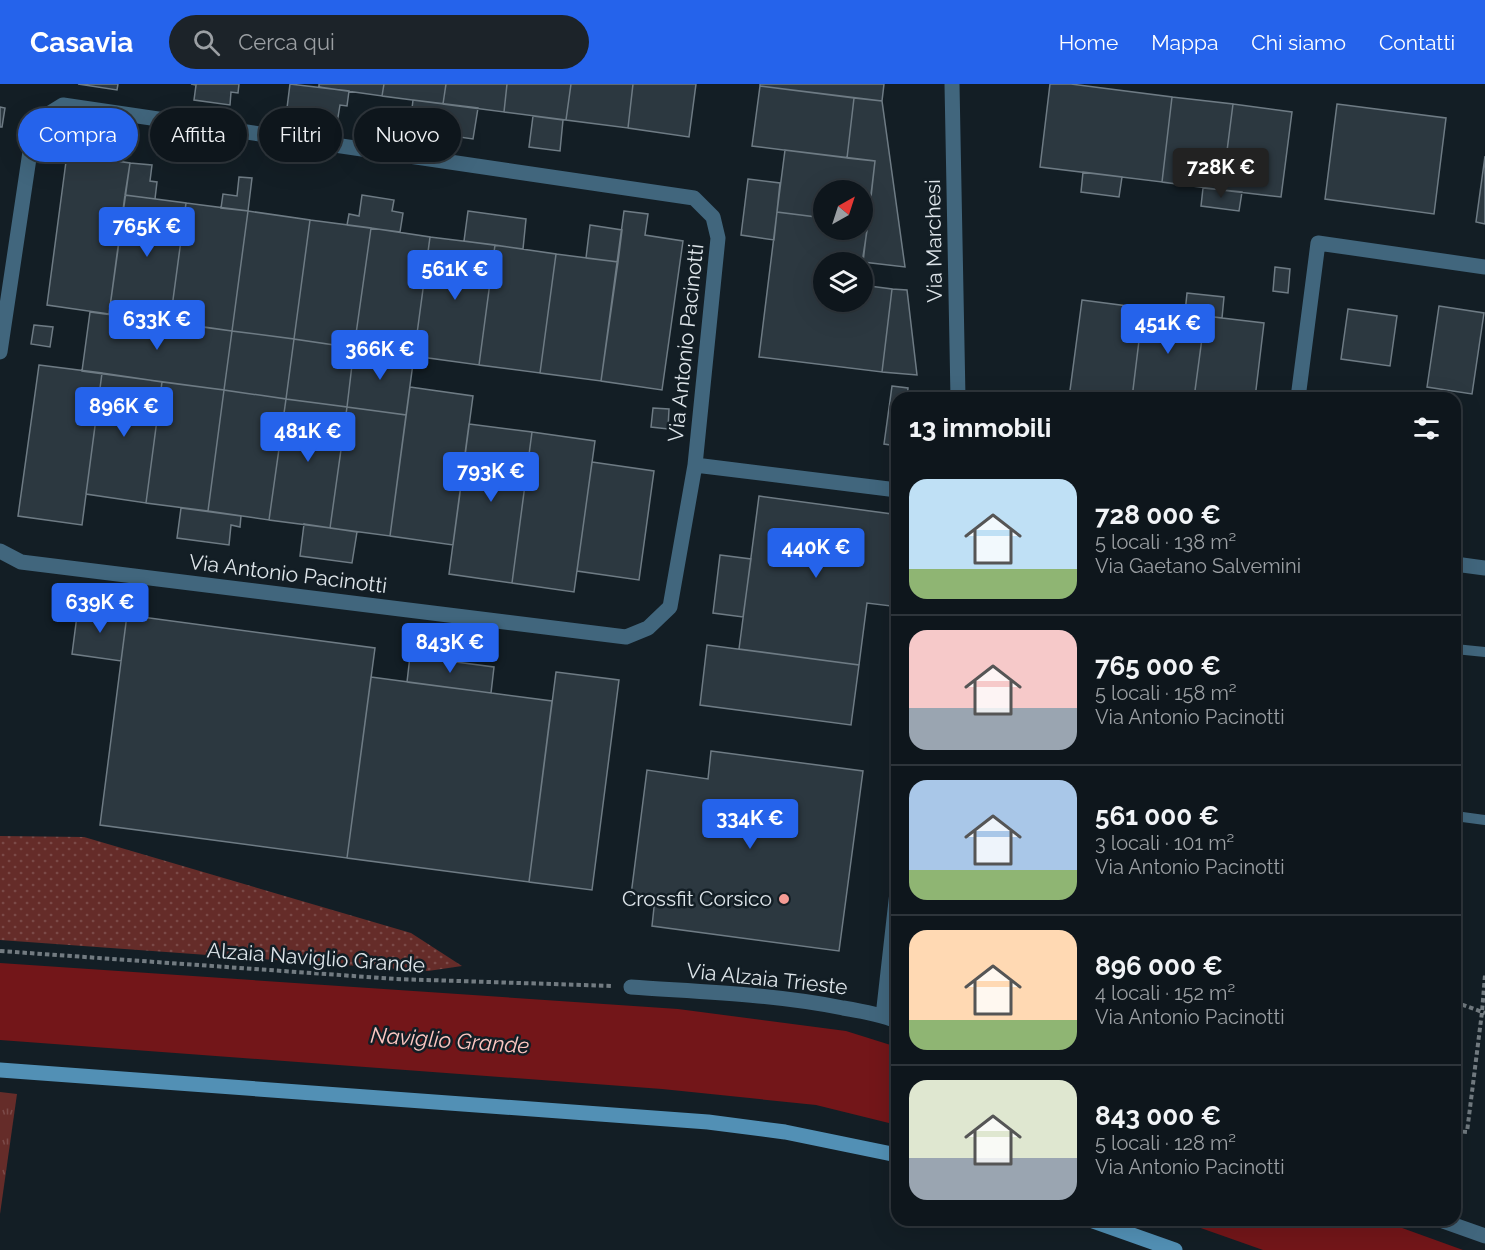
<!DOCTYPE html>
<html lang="it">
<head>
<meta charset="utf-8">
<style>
  :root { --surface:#0e161c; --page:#1c2329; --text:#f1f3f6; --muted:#9b9fa3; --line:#2e353b; --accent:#2563eb }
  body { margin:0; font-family:Raleway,sans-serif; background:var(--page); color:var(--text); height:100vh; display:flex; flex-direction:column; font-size:22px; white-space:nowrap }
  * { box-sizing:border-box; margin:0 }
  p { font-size:20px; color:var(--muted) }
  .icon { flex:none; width:33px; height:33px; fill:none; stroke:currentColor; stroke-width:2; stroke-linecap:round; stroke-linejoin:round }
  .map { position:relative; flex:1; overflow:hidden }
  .side { position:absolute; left:891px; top:308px; width:570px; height:834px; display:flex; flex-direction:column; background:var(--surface); border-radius:18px; box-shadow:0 6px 24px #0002,0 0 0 2px var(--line) }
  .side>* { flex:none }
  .guide { position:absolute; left:18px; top:24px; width:570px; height:54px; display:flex; gap:12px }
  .needle { width:39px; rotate:39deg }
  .controls { position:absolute; left:813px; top:96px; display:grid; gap:12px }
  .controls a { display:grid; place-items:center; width:60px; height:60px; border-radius:50%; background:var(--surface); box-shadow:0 6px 24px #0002,0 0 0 2px var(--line); font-size:30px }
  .price { position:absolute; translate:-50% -51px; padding:0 14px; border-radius:6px; background:var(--accent); color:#fff; font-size:20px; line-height:39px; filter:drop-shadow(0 2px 3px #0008) }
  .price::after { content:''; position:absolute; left:50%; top:36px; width:18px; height:14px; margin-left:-9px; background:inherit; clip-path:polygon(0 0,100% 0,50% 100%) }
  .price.on { background:#222; color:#fff }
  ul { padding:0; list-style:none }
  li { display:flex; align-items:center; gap:18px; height:150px; padding:0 18px }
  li+li { border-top:2px solid var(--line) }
  li span { display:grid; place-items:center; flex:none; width:168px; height:120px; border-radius:18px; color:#555 }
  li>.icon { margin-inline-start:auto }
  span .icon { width:72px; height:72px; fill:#fffc; stroke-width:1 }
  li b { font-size:26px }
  h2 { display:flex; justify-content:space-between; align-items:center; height:72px; padding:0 18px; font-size:26px }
  .chip { padding:0 21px; border-radius:27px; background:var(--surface); box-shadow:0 6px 24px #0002,0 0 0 2px var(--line); font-size:21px; line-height:54px }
  .chip.on { background:var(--accent); color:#fff }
  header { display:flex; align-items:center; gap:36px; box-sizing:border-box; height:84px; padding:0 30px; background:var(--accent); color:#fff }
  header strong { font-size:28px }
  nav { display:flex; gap:33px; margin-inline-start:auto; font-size:21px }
  .search { width:420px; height:54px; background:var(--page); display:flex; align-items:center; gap:15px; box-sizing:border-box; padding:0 21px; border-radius:33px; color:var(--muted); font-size:22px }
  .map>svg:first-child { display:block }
  .grass { fill:url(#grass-tufts) }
  .park { fill:url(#park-dots) }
  .water { fill:#731619 }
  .building { fill:#2c3840; stroke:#6e7b84; stroke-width:1.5 }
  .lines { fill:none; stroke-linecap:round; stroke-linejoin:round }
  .path { stroke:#727b81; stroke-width:4; stroke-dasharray:4.5 3; stroke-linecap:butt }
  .lane { stroke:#41667d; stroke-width:10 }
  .street { stroke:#41667d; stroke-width:15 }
  .secondary { stroke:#5290b5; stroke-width:15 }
  .poi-dot { fill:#f59c95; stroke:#131e25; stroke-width:2 }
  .labels { text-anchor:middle; stroke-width:5; stroke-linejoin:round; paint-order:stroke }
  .street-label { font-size:21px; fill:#dee5ea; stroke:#131e25 }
  .poi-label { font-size:21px; fill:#dee5ea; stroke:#131e25; text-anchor:end }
  .water-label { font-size:22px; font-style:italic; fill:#fdc7c2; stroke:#131e25 }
</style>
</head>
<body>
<header>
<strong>Casavia</strong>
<div class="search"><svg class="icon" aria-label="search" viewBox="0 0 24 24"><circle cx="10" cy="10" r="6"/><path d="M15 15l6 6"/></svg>Cerca qui</div>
<nav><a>Home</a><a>Mappa</a><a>Chi siamo</a><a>Contatti</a></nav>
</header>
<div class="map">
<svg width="1485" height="1166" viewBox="0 0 1485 1166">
  <defs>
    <pattern id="grass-tufts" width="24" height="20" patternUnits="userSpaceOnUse" patternTransform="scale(1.5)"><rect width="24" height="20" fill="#652c29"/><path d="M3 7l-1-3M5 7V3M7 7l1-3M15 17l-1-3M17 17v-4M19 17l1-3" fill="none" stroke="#7b4a48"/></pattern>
    <pattern id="park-dots" width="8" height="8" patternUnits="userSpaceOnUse" patternTransform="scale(1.5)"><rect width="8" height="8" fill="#652c29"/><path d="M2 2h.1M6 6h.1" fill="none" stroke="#7b4a48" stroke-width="1.8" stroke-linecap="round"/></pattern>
  </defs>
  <rect width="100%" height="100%" fill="#131e25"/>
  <path class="grass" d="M0,1008L17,1010L0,1130Z"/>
  <path class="park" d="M0,752L84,753L411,849L462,882L428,887L0,856Z"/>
  <path class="water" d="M0,879L678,925L846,947L897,963V1041L816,1021L662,1005L0,956Z
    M1178,1136H1380L1463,1166H1263Z"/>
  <path class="building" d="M78,0H118L117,6Z
    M191,0H239L238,9L231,8L230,21L194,16L196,1Z
    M290,0L349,7L347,22L340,21L337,39L286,32Z
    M319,0H384L382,12L319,3Z
    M384,0H446L443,20L382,12Z
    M446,0H507L504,28L443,20Z
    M507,0H571L566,36L504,28Z
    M571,0H633L628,44L566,36Z
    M633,0H696L689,53L628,44Z
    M760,0H884L882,17L760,2Z
    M1050,0H1071L1172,13L1162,98L1040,83Z
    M760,2L854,14L847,74L752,62Z
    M1172,13L1233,20L1222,106L1162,98Z
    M854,14L882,17L905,183L863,178L875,77L847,74Z
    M413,16L478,24L473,55L418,47L420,34L411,33Z
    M1233,20L1292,28L1281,113L1222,106Z
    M1337,20L1446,34L1434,130L1325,115Z
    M0,23L5,24L2,43H0Z
    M533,32L563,36L560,67L529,63Z
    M785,66L875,77L868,140L862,139V106H824V134L777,128Z
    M67,70L130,79L109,230L47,221Z
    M1485,72V140L1476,138Z
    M130,79L152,81L150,97L157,98L155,115L125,111Z
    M1083,88L1122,93L1119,113L1081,108Z
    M239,93L252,94L248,127L221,124L223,110L237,112Z
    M748,95L780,99L774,156L741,151Z
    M1203,104L1242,108L1239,127L1201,122Z
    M125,111L186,119L170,238L109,230Z
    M362,111L394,116L392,127L403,129L400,148L347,141L349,130L359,132Z
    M186,119L248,127L232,247L170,238Z
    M248,127L310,136L294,255L232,247Z
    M468,127L526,135L523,165L464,157Z
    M624,127L648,130L645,151L683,157L662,306L601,297Z
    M777,128L824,134V146H862V139L868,140L862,179L824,178V218H862V201L892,205L882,288L759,273Z
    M310,136L371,144L354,264L294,255Z
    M590,141L622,146L618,178L586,174Z
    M371,144L430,153L414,272L354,264Z
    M430,153L495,161L479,281L414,272Z
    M495,161L556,170L540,289L479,281Z
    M556,170L618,178L601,297L540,289Z
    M1275,183L1290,185L1288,209L1273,207Z
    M892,205L907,206L917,291L882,288Z
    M1187,209L1224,213L1222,234L1185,229Z
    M1082,216L1143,224L1132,314H1069Z
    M1439,222L1484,229L1472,310L1427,303Z
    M1143,224L1205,232L1194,314H1132Z
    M1348,225L1397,232L1390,282L1341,275Z
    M90,228L232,247L224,306L82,287Z
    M1205,232L1264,239L1255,314H1194Z
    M34,241L53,243L50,263L31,260Z
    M232,247L294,255L286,315L224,306Z
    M294,255L354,264L347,323L286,315Z
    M354,264L414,272L406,331L347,323Z
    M39,281L102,289L82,441L18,432Z
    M102,289L162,298L146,419L86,410Z
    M162,298L224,306L208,427L146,419Z
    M892,302L908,304L907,314H897V362L884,360Z
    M410,303L473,312L453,461L390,452Z
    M224,306L286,315L269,436L208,427Z
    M286,315L347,323L330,444L269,436Z
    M347,323L406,331L390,452L330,444Z
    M653,324L669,325L668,345L651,343Z
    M469,340L532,348L512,499L449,490Z
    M532,348L595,357L574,508L512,499Z
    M592,378L654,387L639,496L577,487Z
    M759,412L892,430L897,453V476L891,522L867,519L859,581L739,565Z
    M181,424L241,432L240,443L231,441L229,461L177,454Z
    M304,440L357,448L352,479L300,472Z
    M720,471L751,475L743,533L713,529Z
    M78,524L127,531L121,577L72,570Z
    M127,531L375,564L347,774L100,741Z
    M707,561L859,581L851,641L700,621Z
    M410,572L494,583L491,609L407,598Z
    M556,588L619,596L592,806L529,798Z
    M371,593L552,617L529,798L347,774Z
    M711,667L863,687L839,867L652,842L655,814L631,811L647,686L708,695Z"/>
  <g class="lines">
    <path class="path" d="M0,867L396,895L613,902
      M1455,918L1485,929
      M1455,1047L1467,1048L1482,928L1485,891"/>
    <path class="lane" d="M1455,565L1485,568
      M1455,732L1485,736"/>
    <path class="street" d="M952,0L958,314
      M0,268L31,61L42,34L63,21L694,114L713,133L718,154L695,381L670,523L648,544L626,553L21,478L0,467
      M1298,314L1318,159L1485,183
      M695,381L897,406
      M1455,480L1485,484
      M631,903C702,908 773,910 843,924C861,927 879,930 897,937
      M883,932L897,808
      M1440,1136L1485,1152"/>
    <path class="secondary" d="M0,986L708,1038L785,1048L897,1071
      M1090,1136L1175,1166"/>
  </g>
  <circle class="poi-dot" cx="784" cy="815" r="6"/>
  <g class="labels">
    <g class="street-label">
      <text transform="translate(934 157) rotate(-91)" y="7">Via Marchesi</text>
      <text transform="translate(686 259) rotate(-84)" y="7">Via Antonio Pacinotti</text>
      <text transform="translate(288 490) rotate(7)" y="7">Via Antonio Pacinotti</text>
      <text transform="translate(316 874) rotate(4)" y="7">Alzaia Naviglio Grande</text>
      <text transform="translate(767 895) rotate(6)" y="7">Via Alzaia Trieste</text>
    </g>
    <g class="poi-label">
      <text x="772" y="822">Crossfit Corsico</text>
    </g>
    <g class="water-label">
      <text transform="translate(450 956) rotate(4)" y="8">Naviglio Grande</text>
    </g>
  </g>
</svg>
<div class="controls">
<a><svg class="needle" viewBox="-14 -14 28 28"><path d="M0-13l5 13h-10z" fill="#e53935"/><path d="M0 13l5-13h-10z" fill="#9b9fa3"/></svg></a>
<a><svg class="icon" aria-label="layers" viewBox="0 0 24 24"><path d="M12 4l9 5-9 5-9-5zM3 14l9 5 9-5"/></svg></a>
</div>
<b class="price on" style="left:1221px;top:115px">728K €</b>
<b class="price" style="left:147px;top:174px">765K €</b>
<b class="price" style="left:455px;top:217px">561K €</b>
<b class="price" style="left:157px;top:267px">633K €</b>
<b class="price" style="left:1168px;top:271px">451K €</b>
<b class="price" style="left:380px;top:297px">366K €</b>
<b class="price" style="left:124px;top:354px">896K €</b>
<b class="price" style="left:308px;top:379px">481K €</b>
<b class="price" style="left:491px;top:419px">793K €</b>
<b class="price" style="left:816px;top:495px">440K €</b>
<b class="price" style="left:100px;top:550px">639K €</b>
<b class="price" style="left:450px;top:590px">843K €</b>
<b class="price" style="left:750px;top:766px">334K €</b>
<div class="guide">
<a class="chip on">Compra</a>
<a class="chip">Affitta</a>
<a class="chip">Filtri</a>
<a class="chip">Nuovo</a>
</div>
<section class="side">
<h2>13 immobili<svg class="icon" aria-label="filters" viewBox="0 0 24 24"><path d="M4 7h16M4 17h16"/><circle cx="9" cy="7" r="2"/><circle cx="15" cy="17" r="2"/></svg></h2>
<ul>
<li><span style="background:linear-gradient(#bfe0f5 75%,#8fb573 0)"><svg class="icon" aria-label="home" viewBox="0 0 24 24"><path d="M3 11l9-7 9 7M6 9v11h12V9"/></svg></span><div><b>728 000 €</b><p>5 locali · 138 m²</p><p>Via Gaetano Salvemini</p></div></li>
<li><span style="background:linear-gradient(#f6c9c9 65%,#9aa5b1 0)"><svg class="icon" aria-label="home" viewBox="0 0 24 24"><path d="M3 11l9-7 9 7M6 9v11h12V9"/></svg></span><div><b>765 000 €</b><p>5 locali · 158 m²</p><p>Via Antonio Pacinotti</p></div></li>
<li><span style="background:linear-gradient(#a9c7e8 75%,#8fb573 0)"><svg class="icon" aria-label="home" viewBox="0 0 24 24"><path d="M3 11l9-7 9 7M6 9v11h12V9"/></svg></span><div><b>561 000 €</b><p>3 locali · 101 m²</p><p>Via Antonio Pacinotti</p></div></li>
<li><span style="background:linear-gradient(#ffd9b3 75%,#8fb573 0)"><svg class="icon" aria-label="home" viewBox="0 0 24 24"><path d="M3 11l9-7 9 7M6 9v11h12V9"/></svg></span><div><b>896 000 €</b><p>4 locali · 152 m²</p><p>Via Antonio Pacinotti</p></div></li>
<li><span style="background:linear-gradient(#dfe7d0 65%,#9aa5b1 0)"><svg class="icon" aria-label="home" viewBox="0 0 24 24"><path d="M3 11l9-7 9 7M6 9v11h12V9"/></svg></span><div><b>843 000 €</b><p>5 locali · 128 m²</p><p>Via Antonio Pacinotti</p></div></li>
</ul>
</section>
</div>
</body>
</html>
